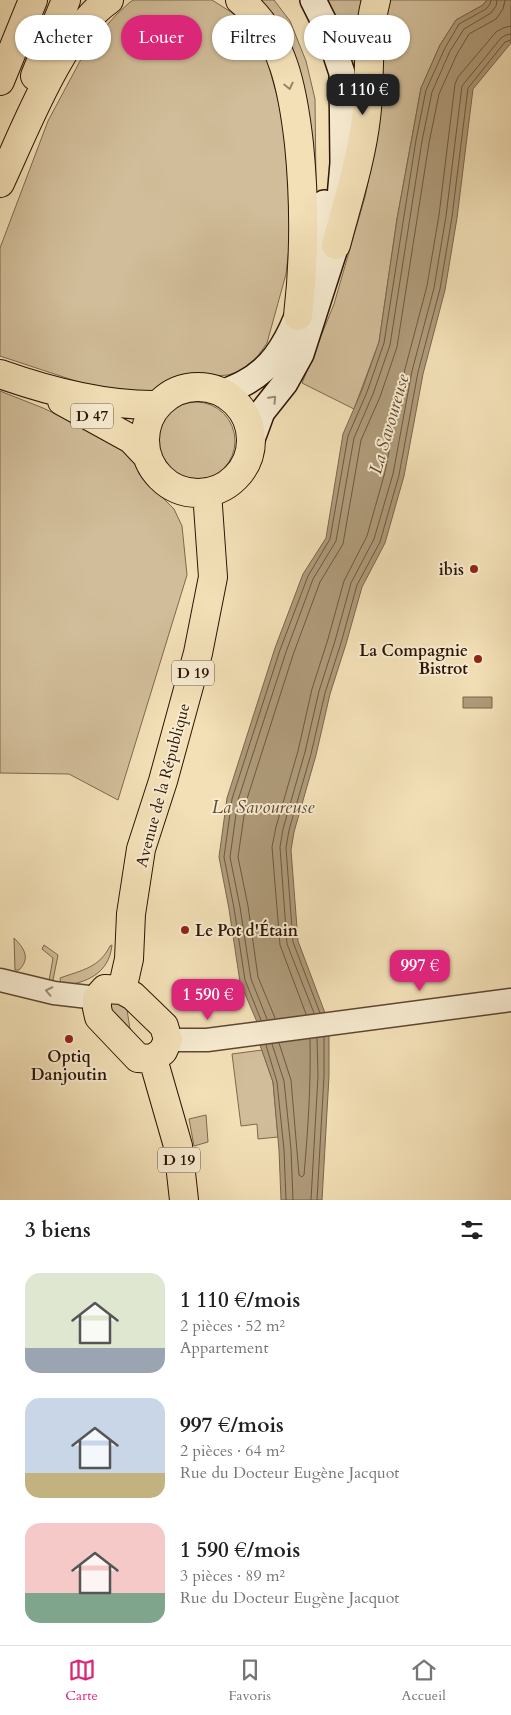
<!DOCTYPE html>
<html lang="fr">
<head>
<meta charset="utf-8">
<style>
  :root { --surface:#fff; --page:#f2f2f2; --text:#202124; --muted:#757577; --line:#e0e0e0; --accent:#db2777 }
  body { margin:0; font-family:Cardo,serif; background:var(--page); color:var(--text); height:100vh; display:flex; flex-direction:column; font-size:19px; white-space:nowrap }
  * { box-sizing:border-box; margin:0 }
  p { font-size:16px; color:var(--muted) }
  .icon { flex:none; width:28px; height:28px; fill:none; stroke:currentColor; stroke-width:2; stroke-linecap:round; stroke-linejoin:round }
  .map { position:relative; height:1200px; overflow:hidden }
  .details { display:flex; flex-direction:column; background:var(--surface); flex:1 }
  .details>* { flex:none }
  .banner { position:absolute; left:15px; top:15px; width:481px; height:45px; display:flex; gap:10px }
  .price { position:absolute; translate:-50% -42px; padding:0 11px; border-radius:10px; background:var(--accent); color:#fff; font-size:16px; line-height:32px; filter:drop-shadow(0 1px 2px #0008) }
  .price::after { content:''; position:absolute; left:50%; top:30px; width:15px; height:11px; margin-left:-8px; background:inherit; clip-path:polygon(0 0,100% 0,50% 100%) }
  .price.selected { background:#222; color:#fff }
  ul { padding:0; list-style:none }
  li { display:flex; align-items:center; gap:15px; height:125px; padding:0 25px }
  li span { display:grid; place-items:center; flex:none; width:140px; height:100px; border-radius:15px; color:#555 }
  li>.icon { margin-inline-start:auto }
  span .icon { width:60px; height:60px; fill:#fffc; stroke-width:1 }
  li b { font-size:21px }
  h2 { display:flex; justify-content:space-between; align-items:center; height:60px; padding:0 25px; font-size:21px }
  .pill { padding:0 18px; border-radius:22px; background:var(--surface); box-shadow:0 1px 4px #0004; font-size:18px; line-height:45px }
  .pill.selected { background:var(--accent); color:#fff }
  .tabs { display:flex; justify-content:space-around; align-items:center; height:70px; border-top:1px solid var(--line); background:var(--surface); font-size:14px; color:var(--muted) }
  .tabs a { display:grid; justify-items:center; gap:2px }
  .tabs .selected { color:var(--accent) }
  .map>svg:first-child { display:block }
  .green { fill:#d1bd99; stroke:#7e684e }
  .water { fill:#af9b7a; stroke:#7a654b }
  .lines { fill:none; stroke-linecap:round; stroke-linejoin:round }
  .shore { stroke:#6d583f; stroke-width:1 }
  .tertiary-casing { stroke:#5d4731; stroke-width:25 }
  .secondary-casing { stroke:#2b1404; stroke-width:28 }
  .primary-casing { stroke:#2b1404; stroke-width:30 }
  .motorway-casing { stroke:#2b1404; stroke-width:30 }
  .tertiary { stroke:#f7ebd0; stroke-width:22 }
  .secondary { stroke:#f7ebd0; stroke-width:25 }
  .primary { stroke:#f3e0b7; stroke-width:28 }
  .motorway { stroke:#f3e0b7; stroke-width:28 }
  .oneway { stroke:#998466 }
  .oneway2 { stroke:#9b8a74 }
  .poi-dot { fill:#8f2418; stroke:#f7ebd0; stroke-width:2 }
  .labels { text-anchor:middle; stroke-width:4; stroke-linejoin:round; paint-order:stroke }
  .shield { fill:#f7ebd0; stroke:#685441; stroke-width:1 }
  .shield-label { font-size:15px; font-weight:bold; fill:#2b1404 }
  .poi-label { font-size:16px; font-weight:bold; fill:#2b1404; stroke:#f7ebd0; text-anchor:end }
  .street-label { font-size:16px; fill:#2b1404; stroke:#f7ebd0 }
  .water-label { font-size:18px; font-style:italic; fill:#604a33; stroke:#f7ebd0 }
</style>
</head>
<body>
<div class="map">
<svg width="511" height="1200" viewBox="0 0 511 1200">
  <rect width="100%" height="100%" fill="#f3e0b7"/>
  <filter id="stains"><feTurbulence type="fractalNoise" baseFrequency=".004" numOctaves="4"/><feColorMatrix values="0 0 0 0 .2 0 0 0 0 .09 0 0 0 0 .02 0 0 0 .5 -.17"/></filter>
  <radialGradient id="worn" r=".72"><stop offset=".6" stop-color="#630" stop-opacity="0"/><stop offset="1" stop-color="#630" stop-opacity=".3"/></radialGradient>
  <path class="green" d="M134,0H212L231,12L257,35L267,60L282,114L293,212L286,274L267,343L257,357L240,371L228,375L185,378L154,390L135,395H118L0,356V248L48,121L87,48L116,15L130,2Z
    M254,0H274L290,21L306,61L315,99L316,181Z
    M324,0H364L355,122Z
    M389,0H487L483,5L456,20L440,45L421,88L397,219L379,342L354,409L302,383L334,304L365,197L373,159L384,35Z
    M0,391L43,408L124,446L131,456L140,475L174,509L182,526L187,575L118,800L69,774L0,773Z
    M157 441a39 39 0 1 1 78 0a39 39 0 1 1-78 0Z
    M14,938C24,948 31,958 19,970H15Z
    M44,945L58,955L53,980L49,981L53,958L42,949Z
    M112,945C109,974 86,983 61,986L60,978C82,970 99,968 110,946Z
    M110,1000L126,1003L132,1042L110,1015Z
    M262,1050L273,1082L278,1137L258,1139L257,1124L241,1126L232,1054Z
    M206,1115L208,1142L194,1146L189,1119Z"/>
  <path class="water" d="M487,0H511V43L473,89L457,218L445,290L423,374L404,476L385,543L362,587L346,644L330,694L316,755L294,832L291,850L298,941L325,1013L329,1038V1076L322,1200H281L279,1150L273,1082L260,1045L257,1022L240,982L229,909L219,857L227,798L275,648L303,574L326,538L343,434L362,390L379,342L397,219L421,88L440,45L456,20L483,5Z
    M463,697H492V708H463Z"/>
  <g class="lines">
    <path class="shore" d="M314,1013L287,944L280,847L283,829L305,752L319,691L335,641L351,583L374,539L393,474L412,371L434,288L446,216L462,86L501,38L506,35L511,34
      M320,1013L293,942L286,848L289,830L311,754L325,693L341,643L357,585L380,542L399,475L418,372L440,289L452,217L468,88L505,42L511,40
      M306,1014L280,945L272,847L276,827L298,751L312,689L328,639L344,581L367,536L385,472L405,369L427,286L439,215L455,84L458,77L496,32L503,28L511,26
      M275,1018L258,977L248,906L238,857L246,802L293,655L320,582L343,544L361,440L380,397L397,347L429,143L439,94L457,54L469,34L496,19L503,9L505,0
      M267,1019L251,979L240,907L230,857L238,800L286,652L313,579L336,541L354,438L373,394L390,345L422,141L432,92L450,51L464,29L491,13L496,6L497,0
      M261,1020L245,980L234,908L224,857L232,799L280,650L308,576L330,539L348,436L367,392L384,343L416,140L426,90L445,48L459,24L486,9L490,4L491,0
      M279,1043L291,1080L299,1175L302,1177L304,1175C308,1130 311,1084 310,1039
      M272,1044L284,1081L291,1149L293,1200
      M266,1045L277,1082L284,1150L286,1200
      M311,1200L318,1076L317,1038
      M317,1200L324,1076V1037"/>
    <g class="tertiary-casing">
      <path id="tertiary" d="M0,980L54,993L97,998
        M168,1040H207L511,1000"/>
    </g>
    <g class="secondary-casing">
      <path id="secondary" d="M222,393C237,387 251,381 263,370C300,338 319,252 324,203
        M251,442L262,412L285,383L301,354L336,245L343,163L342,73L327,28L313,0"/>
    </g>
    <g class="primary-casing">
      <path id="primary" d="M0,374C48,391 107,406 158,405
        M145 440a53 53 0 1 1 106 0a53 53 0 1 1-106 0Z
        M62,401L131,439L148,457
        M105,989L122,990L133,996L164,1026L168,1040L163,1051L153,1059L138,1058L99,1017L97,1008V998Z
        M122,990L129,959L131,914L141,849L163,781L198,653L213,577L207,492
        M153,1059L178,1146L184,1200"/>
    </g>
    <g class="motorway-casing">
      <path id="motorway" d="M240,0C284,36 293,91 299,144C305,204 305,256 298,316
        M35,76L66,0
        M0,81L33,0
        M0,183C25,130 61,33 109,0
        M336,245C347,203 361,161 366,118C371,79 366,38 376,0"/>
    </g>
    <use href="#tertiary" class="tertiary"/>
    <use href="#secondary" class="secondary"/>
    <use href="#primary" class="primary"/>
    <use href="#motorway" class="motorway"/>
  </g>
  <defs><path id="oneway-chevron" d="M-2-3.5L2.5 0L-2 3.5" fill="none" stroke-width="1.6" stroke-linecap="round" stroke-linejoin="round" transform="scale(1.25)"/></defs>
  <use class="oneway" href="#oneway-chevron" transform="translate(289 86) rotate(77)"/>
  <g class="oneway2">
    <use href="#oneway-chevron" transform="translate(273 399) rotate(-47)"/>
    <use href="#oneway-chevron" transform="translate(49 991) rotate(-168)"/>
  </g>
  <g class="poi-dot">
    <circle cx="474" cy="569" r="5"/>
    <circle cx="478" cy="659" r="5"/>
    <circle cx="185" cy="930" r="5"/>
    <circle cx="69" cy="1039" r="5"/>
  </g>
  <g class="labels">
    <g class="shield">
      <rect x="71" y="403.5" width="42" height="25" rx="4"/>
      <rect x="172" y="660.5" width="42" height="25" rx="4"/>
      <rect x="158" y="1147.5" width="42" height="25" rx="4"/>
    </g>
    <g class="shield-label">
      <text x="92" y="421">D 47</text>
      <text x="193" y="678">D 19</text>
      <text x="179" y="1165">D 19</text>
    </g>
    <g class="poi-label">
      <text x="464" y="575">ibis</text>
      <text x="468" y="656">La Compagnie<tspan x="468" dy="18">Bistrot</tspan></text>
      <text x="195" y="936" text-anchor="start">Le Pot d'Étain</text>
      <text x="69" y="1062" text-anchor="middle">Optiq<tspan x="69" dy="18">Danjoutin</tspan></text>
    </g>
    <g class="street-label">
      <text transform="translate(162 785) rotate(-75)" y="6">Avenue de la République</text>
    </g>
    <g class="water-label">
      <text transform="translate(389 424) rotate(-74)" y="6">La Savoureuse</text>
      <text x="263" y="813">La Savoureuse</text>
    </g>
  </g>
  <rect width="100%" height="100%" filter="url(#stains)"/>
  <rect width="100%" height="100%" fill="url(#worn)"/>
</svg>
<b class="price selected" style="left:363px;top:116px">1 110 €</b>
<b class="price" style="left:420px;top:992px">997 €</b>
<b class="price" style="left:208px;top:1021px">1 590 €</b>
<div class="banner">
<a class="pill">Acheter</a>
<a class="pill selected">Louer</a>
<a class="pill">Filtres</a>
<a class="pill">Nouveau</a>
</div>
</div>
<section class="details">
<h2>3 biens<svg class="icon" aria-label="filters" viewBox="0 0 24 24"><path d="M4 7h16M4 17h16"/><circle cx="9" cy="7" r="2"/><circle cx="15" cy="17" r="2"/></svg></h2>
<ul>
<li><span style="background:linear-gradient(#dfe7d0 75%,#9aa5b1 0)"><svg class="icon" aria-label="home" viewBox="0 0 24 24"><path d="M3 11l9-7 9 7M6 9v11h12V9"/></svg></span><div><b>1 110 €/mois</b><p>2 pièces · 52 m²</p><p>Appartement</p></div></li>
<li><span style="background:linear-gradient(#c9d6e8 75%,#c2b280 0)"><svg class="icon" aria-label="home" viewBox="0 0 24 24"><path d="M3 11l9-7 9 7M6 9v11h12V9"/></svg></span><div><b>997 €/mois</b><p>2 pièces · 64 m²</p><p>Rue du Docteur Eugène Jacquot</p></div></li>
<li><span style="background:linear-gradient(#f6c9c9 70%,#7fa58c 0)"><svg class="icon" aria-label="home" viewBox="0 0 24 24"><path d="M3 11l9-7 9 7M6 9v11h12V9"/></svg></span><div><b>1 590 €/mois</b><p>3 pièces · 89 m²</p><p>Rue du Docteur Eugène Jacquot</p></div></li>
</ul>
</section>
<nav class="tabs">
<a class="selected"><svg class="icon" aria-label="map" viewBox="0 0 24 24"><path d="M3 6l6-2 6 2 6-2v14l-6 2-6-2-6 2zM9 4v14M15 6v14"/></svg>Carte</a>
<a><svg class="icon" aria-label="saved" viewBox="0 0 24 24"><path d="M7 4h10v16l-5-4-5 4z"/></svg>Favoris</a>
<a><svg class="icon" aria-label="home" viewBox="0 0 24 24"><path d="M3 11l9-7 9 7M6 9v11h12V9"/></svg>Accueil</a>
</nav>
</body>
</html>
